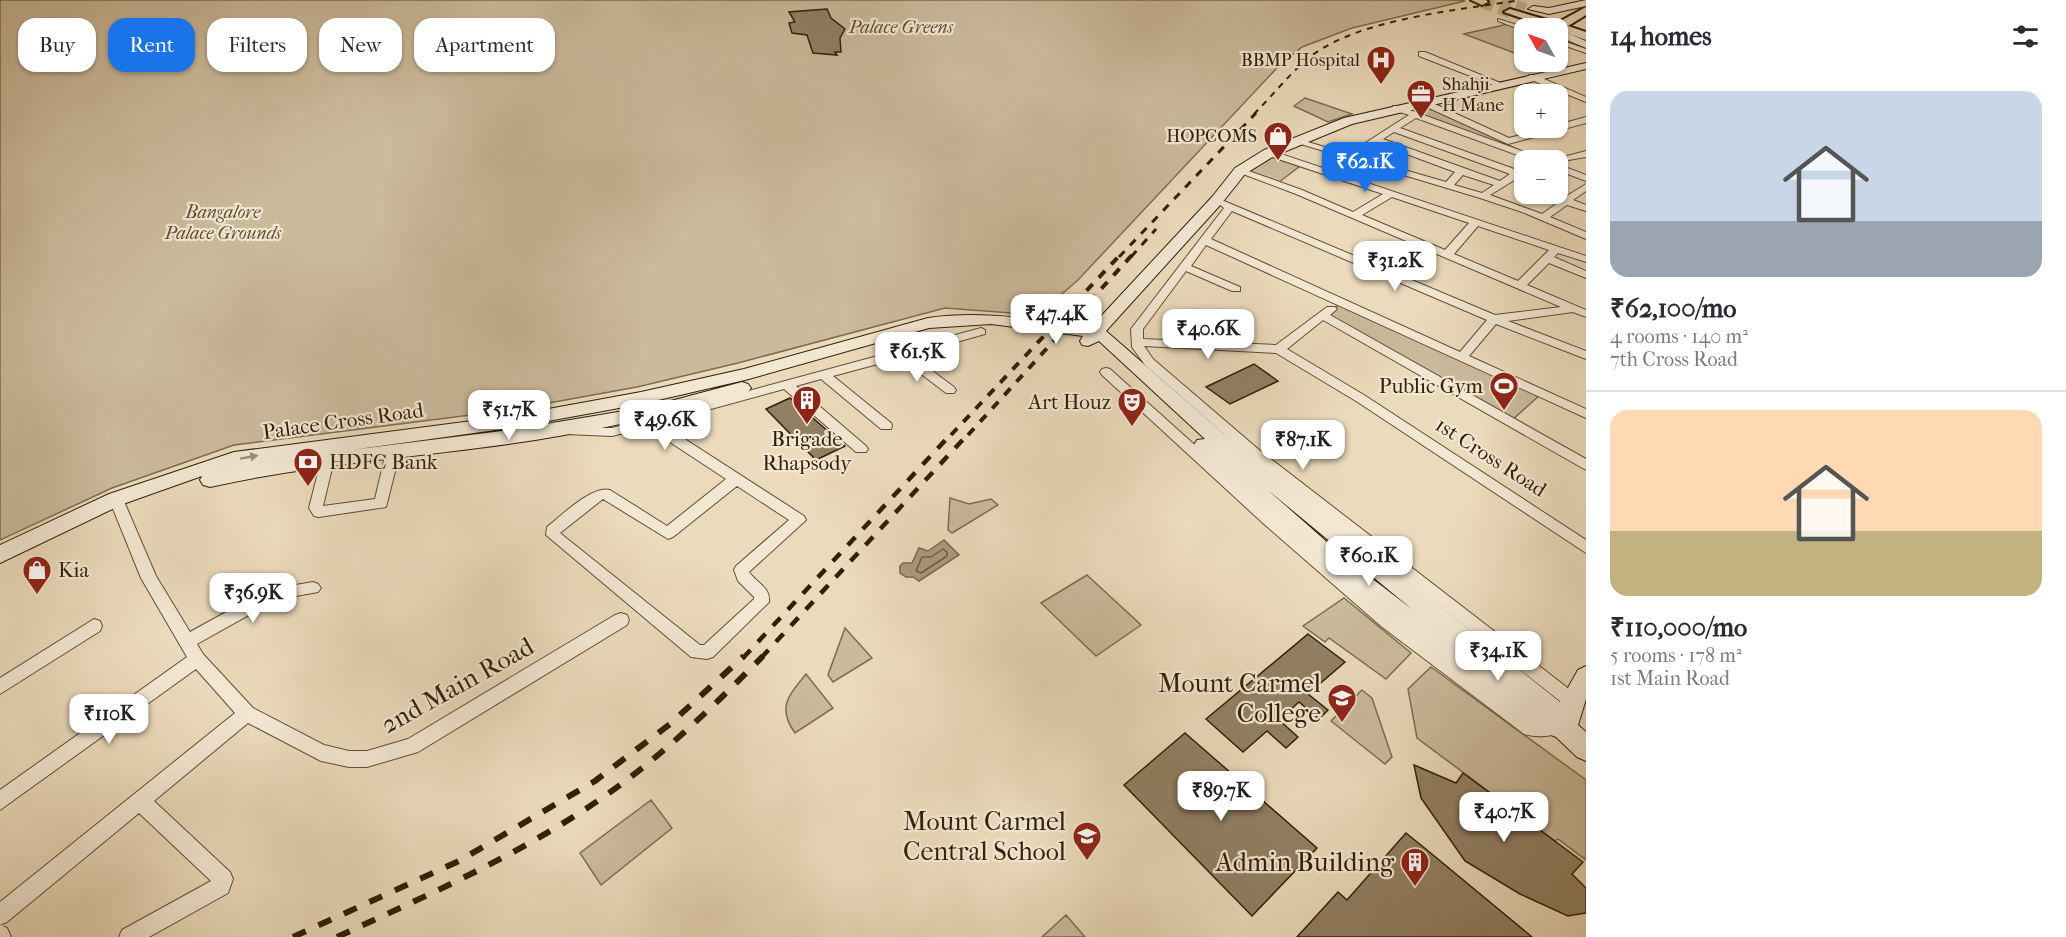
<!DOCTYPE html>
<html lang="en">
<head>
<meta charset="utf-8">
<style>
  :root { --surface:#fff; --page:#f2f2f3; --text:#2b2b33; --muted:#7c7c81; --line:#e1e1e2; --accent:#1a73e8 }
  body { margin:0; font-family:"IM FELL French Canon",serif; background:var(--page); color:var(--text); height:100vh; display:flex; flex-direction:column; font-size:22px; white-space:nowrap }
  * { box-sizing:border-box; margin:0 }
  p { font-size:20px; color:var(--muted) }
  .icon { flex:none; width:33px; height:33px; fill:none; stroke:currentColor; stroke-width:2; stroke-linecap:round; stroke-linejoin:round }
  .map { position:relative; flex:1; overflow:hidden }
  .side { display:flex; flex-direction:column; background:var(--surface); width:480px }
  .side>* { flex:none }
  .banner { position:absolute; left:18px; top:18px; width:570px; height:54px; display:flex; gap:12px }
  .needle { width:39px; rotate:310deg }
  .controls { position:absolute; left:1514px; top:18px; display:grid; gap:12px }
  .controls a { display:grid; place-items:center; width:54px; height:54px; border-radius:12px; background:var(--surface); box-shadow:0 2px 4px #0004; font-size:30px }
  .price { position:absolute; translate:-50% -51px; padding:0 14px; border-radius:12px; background:#fff; color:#222; font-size:20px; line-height:39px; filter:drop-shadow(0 2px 3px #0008) }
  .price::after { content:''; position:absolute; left:50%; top:36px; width:18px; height:14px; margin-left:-9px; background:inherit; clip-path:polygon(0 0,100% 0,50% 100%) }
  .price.current { background:var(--accent); color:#fff }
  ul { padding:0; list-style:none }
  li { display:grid; align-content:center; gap:12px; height:318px; padding:0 24px }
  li+li { border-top:2px solid var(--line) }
  li span { display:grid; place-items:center; height:186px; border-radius:18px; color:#555 }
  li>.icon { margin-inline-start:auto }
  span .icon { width:108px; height:108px; fill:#fffc; stroke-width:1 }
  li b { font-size:26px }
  h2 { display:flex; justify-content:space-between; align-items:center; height:72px; padding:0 24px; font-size:26px }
  .tag { padding:0 21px; border-radius:18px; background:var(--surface); box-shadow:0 2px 4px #0004; font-size:21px; line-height:54px }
  .tag.current { background:var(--accent); color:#fff }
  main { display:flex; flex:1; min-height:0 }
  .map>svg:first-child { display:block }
  .green { fill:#cbba9c; stroke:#7e6c51; stroke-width:1.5 }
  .water { fill:#ac9a7d; stroke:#7b694d; stroke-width:1.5 }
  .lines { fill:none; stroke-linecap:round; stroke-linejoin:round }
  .shore { stroke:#6e5c42; stroke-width:1.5 }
  .building { fill:#928064; stroke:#311f06; stroke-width:1.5 }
  .secondary-tunnel { stroke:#c6b597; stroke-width:10; stroke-dasharray:10 5; stroke-linecap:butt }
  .primary-tunnel { stroke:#c6b597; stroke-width:12; stroke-dasharray:12 6; stroke-linecap:butt }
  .street-casing { stroke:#604e33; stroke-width:2 }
  .secondary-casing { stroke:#311f06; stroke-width:2 }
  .primary-casing { stroke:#311f06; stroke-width:4 }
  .street { fill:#f2e7d3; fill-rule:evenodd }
  .secondary { fill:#f2e7d3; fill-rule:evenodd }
  .primary { fill:#ebdabb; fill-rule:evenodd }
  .rail-far4 { stroke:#311f06; stroke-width:2; stroke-dasharray:6 6; stroke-linecap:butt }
  .rail-far3 { stroke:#311f06; stroke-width:3; stroke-dasharray:8 8; stroke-linecap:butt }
  .rail-far2 { stroke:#311f06; stroke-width:4; stroke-dasharray:9 9; stroke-linecap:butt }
  .rail-far1 { stroke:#311f06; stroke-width:4.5; stroke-dasharray:11 11; stroke-linecap:butt }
  .rail { stroke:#311f06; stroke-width:6; stroke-dasharray:14 14; stroke-linecap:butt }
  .oneway { fill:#9b8d77 }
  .labels { text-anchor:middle; stroke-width:4.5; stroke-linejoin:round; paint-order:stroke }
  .far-park-label { font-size:18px; font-style:italic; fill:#5f4e33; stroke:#f2e7d3 }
  .far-poi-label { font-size:18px; fill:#311f06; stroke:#f2e7d3; text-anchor:end }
  .poi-label { font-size:21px; fill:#311f06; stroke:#f2e7d3; text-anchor:end }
  .street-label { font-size:21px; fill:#311f06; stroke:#f2e7d3 }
  .near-poi-label { font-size:26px; fill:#311f06; stroke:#f2e7d3; text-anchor:end }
  .near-street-label { font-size:26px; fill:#311f06; stroke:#f2e7d3 }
</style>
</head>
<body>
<main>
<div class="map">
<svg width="1586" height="937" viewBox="0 0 1586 937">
  <rect width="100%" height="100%" fill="#ebdabb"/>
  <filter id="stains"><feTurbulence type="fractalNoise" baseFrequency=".00333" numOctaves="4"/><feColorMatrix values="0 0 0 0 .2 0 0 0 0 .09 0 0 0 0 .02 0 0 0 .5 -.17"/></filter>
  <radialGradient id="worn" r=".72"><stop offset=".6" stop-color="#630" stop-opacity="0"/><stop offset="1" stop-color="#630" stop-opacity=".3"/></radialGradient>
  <path class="green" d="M0,0H1459L1465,1L1352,28L1302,47L1276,69L1077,281L1037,315L945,308L738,363L637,387L510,410L234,445L112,488L0,540Z
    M1508,24L1524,30V53L1517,54L1464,34Z
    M1305,98L1352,114L1328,122L1294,106Z
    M1430,106L1531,156L1411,112Z
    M1271,156L1300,166L1278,183L1249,172Z
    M1340,303L1540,395L1511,421L1327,316Z
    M950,498L969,504L991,499L998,505L952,533L948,530Z
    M1087,575L1141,625L1096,656L1041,603Z
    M1344,598L1411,653L1386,679L1329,638L1325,642L1303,626Z
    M845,628L872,658L833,682L828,675Z
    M1431,667L1586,780V860L1558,839L1555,841L1417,738L1408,689Z
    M806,674L833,708L795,733C777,708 788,696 806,674Z
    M1362,690L1372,698L1392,757L1385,764L1331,721Z
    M651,800L672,828L601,885L580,853Z
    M1066,915L1085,937H1042Z"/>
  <path class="water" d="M944,540L959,555L919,581L913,577H906L900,573V566L903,563H912L919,548L928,551Z"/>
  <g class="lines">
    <path class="shore" d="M943,549L947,552V556L921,573L916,571L922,557H931Z"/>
  </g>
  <path class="building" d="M827,9L831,18L845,29L840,38L841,52H835L837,55L813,53L807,35L792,33L789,23L795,22L789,12Z
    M1254,364L1278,381L1230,404L1206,387Z
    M790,398L845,446L816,460L766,409Z
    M1308,634L1345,662L1308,694L1328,710L1319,719L1299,702L1279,720L1298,737L1286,748L1267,731L1243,752L1206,719Z
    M1185,733L1317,848L1252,916L1124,785Z
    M1414,765L1456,783L1463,773L1583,862L1572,874L1586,888V913L1568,916L1520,894L1465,861L1421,798Z
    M1406,833L1427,850L1532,937H1297L1338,892L1347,900Z"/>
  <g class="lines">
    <path class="secondary-tunnel" d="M1502,0L1528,9"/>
    <path class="primary-tunnel" d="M1482,2L1510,12"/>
    <g class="street-casing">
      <path id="street" d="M1498,19L1527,28L1522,30L1498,21Z
        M1557,39L1586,49V53L1557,43Z
        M1419,52H1425L1503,84L1496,86L1419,56Z
        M1529,75H1535L1586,97V102L1529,79Z
        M1420,100H1426L1509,138L1548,128H1557V125L1586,117V123L1508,144L1420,104Z
        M1393,106H1399L1541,158L1542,160H1531L1416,118L1400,128L1517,170L1524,169V174L1521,176L1490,195L1542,214L1559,202L1543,196L1542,194H1554L1565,197L1586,184V191L1573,200L1586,205V211L1567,205L1550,217L1586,232V239L1522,212L1480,198L1294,142L1298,139L1348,154L1409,115L1393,110ZM1394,132L1510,174L1500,181L1383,139ZM1377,143L1455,172L1446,182L1356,156ZM1463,175L1494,185L1482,193L1454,185Z
        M1269,150L1586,256V262L1558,253L1554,257L1586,271V278L1549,263L1527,285L1586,310V317L1573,312L1508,321L1586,351V359L1496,324L1469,356L1586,409V418L1206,245L1191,266L1240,287V291H1232L1186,271L1143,329V339L1276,345L1327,307H1335L1337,309L1330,315L1586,459V470L1323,320L1287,349L1364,395L1586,540V553L1356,401L1276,353L1144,346L1153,359L1258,449L1578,696L1580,701L1578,706L1572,709L1566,706L1248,455L1145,365L1132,347L1131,329L1224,208L1219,204L1224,201L1495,315L1561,307L1296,194L1235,171L1243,169L1302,190L1353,212L1383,194L1266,155V151ZM1392,197L1469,223L1445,250L1362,215ZM1232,211L1487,320L1460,352L1211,239ZM1478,226L1549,250L1518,281L1454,254Z
        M1586,151V157L1557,162V160H1552Z
        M1557,164L1586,175V181L1557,170Z
        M981,328L985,330V334L911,355L954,387L956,390L954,393H946L900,358L833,376L891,423L892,426L891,429H881L821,379L796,386L866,446L868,449L866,452H856L784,389L660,423L804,516L806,520L749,572C756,582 771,588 769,602L713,657L707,659L691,657L546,535L547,527C561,516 592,485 610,490L667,526L726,479L647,427L612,436L566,434L561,433L560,430L561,427L612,428ZM737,486L789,520L736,566L734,570L738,581L754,597V599L704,645H700L560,533L603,499L668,539L673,537Z
        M1106,368L1110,369L1274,516L1393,616L1533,720H1550L1556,722L1559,728L1556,734C1546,737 1534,737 1524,734L1381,626L1264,524L1102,375L1100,372L1102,369Z
        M393,447L400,452L386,507L319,517L314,516L309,508L322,457H332L334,460L323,506L375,499L386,452Z
        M116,494L121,495L123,499L156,576L190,632L248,600L278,588L313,582L318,584L321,588L318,592L285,598L258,610L197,644L203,654L253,708L324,745L349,751H367L408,739L615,615L621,613L627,615L629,620L627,625L418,752L367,767H349L321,761L248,723L154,801L230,872L233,879L228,893L149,937H119L122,930L211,881L139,813L7,922L0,925L7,928L11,937H0V902L235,713L196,669L0,810V790L187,657L141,578L109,499L111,495Z
        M94,619L100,621L102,626L100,631L0,694V678Z"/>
    </g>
    <g class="secondary-casing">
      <path id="secondary" d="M1586,0V6L1549,14L1528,9L1533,6L1549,8Z
        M1557,29L1586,41V48L1557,36Z
        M1586,63V69L1352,124L1274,156L1245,174L1222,203L1106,331L1223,433L1560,702L1578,670L1586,666V699L1578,725L1586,732V761L1577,757L1556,737L1530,727L1328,569L1197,450L1194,445L1197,440L1205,439L1099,341L1088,346L1082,345L1080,341L1083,336L991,324L929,328L745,380L641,404L510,428L351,450L510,430L648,407L742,382L748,384L751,388L748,392C669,414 589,433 508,444C408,458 308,465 210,487L203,485L200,480L202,476L123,504L0,563V545L109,494L234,452L510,416L641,392L744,369L928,318C983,310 1036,320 1091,327L1212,197L1235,168L1264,150L1344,118ZM1269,491L1413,610L1344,557Z"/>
    </g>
    <g class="primary-casing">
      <path id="primary" d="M1471,0H1486L1488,2L1482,5Z
        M1586,7V15L1568,26L1586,32V40L1504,12L1510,9L1557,23Z"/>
    </g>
    <use href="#street" class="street"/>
    <use href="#secondary" class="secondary"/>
    <use href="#primary" class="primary"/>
    <path class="rail-far4" d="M1254,114C1271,97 1287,77 1305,61C1354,18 1457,11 1520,0"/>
    <path class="rail-far3" d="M1119,257L1256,113
      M1131,257L1156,229"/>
    <path class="rail-far2" d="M951,435L1120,255
      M968,435L1132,255"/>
    <path class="rail-far1" d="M743,658L952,433
      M761,658L969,433"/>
    <path class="rail" d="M293,937L459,861L595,781L670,724L744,656
      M337,937C426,896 517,856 599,800C659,759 712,708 763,656"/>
  </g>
  <defs><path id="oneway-solid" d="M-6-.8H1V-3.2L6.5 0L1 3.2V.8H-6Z" transform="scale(1.5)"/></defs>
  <use class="oneway" href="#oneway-solid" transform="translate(249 457) rotate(-10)"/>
  <defs>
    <g id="hospital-pin" transform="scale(1.5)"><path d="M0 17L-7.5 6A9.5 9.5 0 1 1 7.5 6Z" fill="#8f2418" stroke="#f2e7d3"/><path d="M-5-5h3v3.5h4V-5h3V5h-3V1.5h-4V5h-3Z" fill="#fff"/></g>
    <g id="office-pin" transform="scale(1.5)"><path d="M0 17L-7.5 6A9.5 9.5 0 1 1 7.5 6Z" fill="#8f2418" stroke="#f2e7d3"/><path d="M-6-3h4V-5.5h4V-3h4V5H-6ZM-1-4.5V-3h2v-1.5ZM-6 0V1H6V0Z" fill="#fff"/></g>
    <g id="shop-pin" transform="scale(1.5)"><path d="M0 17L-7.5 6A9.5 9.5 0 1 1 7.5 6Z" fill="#8f2418" stroke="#f2e7d3"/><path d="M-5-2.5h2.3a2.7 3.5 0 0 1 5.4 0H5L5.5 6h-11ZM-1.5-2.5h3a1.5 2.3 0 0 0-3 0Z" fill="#fff"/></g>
    <g id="stadium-pin" transform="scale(1.5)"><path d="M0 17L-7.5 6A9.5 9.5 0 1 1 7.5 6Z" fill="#8f2418" stroke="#f2e7d3"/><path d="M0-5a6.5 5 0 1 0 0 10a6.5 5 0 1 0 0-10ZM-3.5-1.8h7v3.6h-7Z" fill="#fff"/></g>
    <g id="building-pin" transform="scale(1.5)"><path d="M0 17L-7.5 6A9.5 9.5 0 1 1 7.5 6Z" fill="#8f2418" stroke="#f2e7d3"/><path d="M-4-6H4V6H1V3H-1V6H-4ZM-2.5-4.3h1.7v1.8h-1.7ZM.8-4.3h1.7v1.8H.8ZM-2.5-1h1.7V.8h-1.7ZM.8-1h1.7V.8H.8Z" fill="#fff"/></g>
    <g id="theatre-pin" transform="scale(1.5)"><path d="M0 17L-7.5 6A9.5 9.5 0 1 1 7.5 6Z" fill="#8f2418" stroke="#f2e7d3"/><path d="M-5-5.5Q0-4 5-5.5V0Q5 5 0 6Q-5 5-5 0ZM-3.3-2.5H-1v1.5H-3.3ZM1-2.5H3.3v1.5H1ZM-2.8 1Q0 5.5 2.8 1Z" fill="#fff"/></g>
    <g id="bank-pin" transform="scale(1.5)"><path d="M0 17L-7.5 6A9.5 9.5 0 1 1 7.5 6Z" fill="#8f2418" stroke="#f2e7d3"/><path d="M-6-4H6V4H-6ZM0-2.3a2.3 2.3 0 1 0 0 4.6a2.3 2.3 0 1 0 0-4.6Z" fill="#fff"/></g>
    <g id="university-pin" transform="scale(1.5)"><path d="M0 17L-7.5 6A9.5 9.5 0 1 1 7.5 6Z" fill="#8f2418" stroke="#f2e7d3"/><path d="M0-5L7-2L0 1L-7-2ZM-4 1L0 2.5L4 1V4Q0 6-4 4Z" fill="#fff"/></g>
    <g id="school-pin" transform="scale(1.5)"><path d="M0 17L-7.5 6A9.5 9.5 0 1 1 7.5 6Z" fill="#8f2418" stroke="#f2e7d3"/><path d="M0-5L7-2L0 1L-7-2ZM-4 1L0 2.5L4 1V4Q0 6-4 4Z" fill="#fff"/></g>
  </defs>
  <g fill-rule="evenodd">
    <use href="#hospital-pin" x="1381" y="60"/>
    <use href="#office-pin" x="1421" y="94"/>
    <use href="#shop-pin" x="1278" y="136"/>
    <use href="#stadium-pin" x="1504" y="386"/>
    <use href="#building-pin" x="807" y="400"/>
    <use href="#theatre-pin" x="1132" y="402"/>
    <use href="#bank-pin" x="308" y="462"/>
    <use href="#shop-pin" x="37" y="570"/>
    <use href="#university-pin" x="1342" y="698"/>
    <use href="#school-pin" x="1087" y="836"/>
    <use href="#building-pin" x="1415" y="862"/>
  </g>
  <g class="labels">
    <g class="far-park-label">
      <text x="901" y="33">Palace Greens</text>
      <text x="223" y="218">Bangalore<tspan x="223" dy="21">Palace Grounds</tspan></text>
    </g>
    <g class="far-poi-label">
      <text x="1360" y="66">BBMP Hospital</text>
      <text x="1442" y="90" text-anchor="start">Shahji<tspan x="1442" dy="21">H Mane</tspan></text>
      <text x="1257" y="142">HOPCOMS</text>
    </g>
    <g class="poi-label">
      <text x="1483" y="393">Public Gym</text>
      <text x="1111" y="409">Art Houz</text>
      <text x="807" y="446" text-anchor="middle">Brigade<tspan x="807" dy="24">Rhapsody</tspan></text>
      <text x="329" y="469" text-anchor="start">HDFC Bank</text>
      <text x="58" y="577" text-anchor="start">Kia</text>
    </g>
    <g class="street-label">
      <text transform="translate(343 421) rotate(-8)" y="7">Palace Cross Road</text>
      <text transform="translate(1491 457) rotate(33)" y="7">1st Cross Road</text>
    </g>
    <g class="near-poi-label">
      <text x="1321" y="692">Mount Carmel<tspan x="1321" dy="30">College</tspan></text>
      <text x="1066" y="830">Mount Carmel<tspan x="1066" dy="30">Central School</tspan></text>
      <text x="1394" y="871">Admin Building</text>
    </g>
    <g class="near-street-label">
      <text transform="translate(457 685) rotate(-29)" y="9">2nd Main Road</text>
    </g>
  </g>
  <rect width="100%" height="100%" filter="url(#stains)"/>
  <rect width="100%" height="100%" fill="url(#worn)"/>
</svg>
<div class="controls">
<a><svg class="needle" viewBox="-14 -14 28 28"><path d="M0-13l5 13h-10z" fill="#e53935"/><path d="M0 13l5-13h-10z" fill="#7c7c81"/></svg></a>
<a>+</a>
<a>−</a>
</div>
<b class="price current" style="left:1365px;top:193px">₹62.1K</b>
<b class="price" style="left:1395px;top:292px">₹31.2K</b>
<b class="price" style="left:1056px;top:345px">₹47.4K</b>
<b class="price" style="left:1208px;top:360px">₹40.6K</b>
<b class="price" style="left:917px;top:383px">₹61.5K</b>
<b class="price" style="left:509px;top:441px">₹51.7K</b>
<b class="price" style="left:665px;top:451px">₹49.6K</b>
<b class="price" style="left:1303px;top:471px">₹87.1K</b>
<b class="price" style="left:1369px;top:587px">₹60.1K</b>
<b class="price" style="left:253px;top:624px">₹36.9K</b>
<b class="price" style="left:1498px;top:682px">₹34.1K</b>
<b class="price" style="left:109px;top:745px">₹110K</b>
<b class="price" style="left:1221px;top:822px">₹89.7K</b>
<b class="price" style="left:1504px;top:843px">₹40.7K</b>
<div class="banner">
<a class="tag">Buy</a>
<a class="tag current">Rent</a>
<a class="tag">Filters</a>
<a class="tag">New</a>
<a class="tag">Apartment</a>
</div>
</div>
<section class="side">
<h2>14 homes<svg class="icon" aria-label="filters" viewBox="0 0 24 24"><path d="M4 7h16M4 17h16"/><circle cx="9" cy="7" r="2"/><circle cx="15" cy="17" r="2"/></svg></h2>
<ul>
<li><span style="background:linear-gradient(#c9d6e8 70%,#9aa5b1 0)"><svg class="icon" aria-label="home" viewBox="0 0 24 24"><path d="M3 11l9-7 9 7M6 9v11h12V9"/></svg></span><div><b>₹62,100/mo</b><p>4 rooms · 140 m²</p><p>7th Cross Road</p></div></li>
<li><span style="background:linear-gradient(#ffd9b3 65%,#c2b280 0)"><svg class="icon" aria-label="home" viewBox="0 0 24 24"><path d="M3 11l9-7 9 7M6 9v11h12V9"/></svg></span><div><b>₹110,000/mo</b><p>5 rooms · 178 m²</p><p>1st Main Road</p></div></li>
</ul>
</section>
</main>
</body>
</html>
